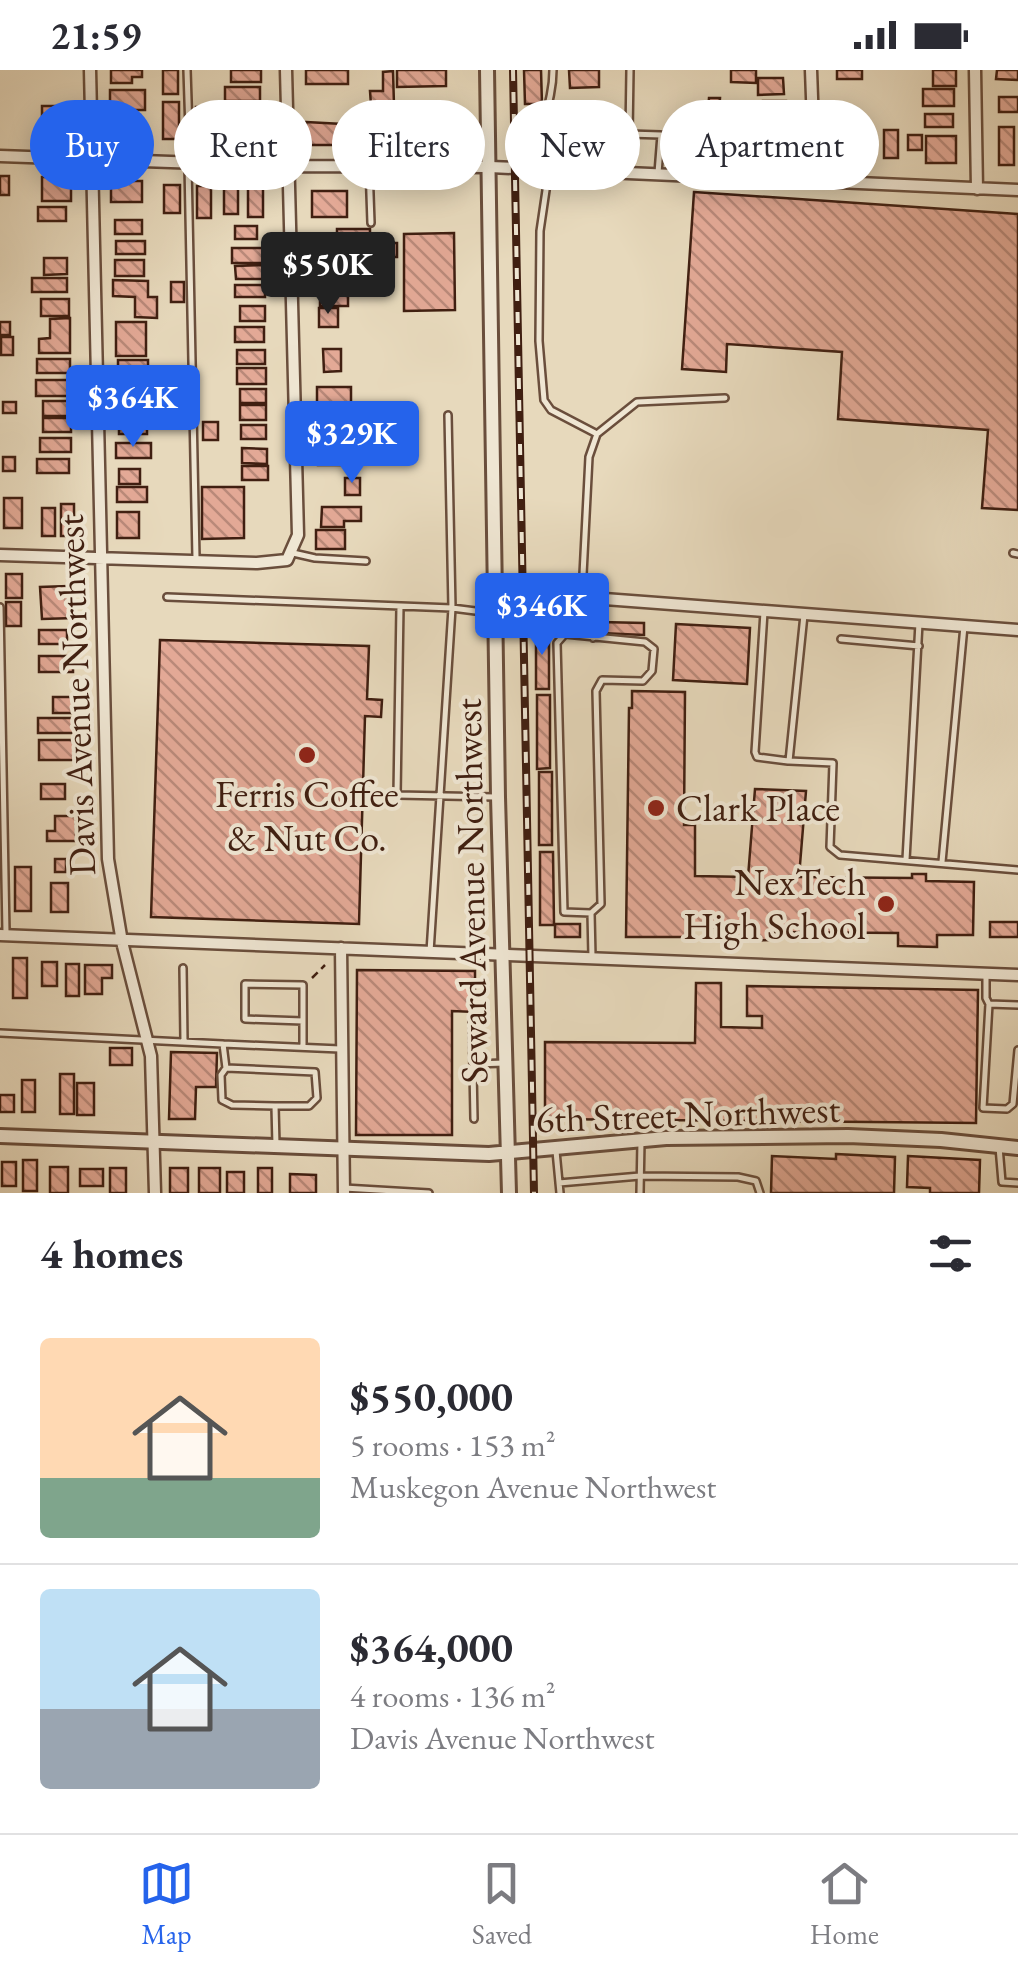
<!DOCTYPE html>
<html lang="en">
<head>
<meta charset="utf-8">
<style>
  :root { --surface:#fff; --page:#f7f7f7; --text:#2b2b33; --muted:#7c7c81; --line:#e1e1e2; --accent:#2563eb }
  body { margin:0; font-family:"EB Garamond",serif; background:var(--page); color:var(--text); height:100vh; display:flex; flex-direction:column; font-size:38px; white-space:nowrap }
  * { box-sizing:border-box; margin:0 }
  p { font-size:32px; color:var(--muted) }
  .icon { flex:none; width:55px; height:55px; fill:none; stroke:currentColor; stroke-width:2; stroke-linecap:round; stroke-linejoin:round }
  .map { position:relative; height:1123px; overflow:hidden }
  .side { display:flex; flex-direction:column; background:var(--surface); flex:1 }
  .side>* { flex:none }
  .guide { position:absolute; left:30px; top:30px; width:960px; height:90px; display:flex; gap:20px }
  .price { position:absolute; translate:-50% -85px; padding:0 22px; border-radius:10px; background:var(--accent); color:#fff; font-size:32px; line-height:65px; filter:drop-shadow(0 2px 5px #0008) }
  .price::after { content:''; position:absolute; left:50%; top:60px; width:30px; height:22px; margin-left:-15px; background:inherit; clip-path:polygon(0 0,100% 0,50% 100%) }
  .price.selected { background:#222; color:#fff }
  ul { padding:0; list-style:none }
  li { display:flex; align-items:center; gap:30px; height:250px; padding:0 40px }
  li+li { border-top:2px solid var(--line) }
  li span { display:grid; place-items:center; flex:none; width:280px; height:200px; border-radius:10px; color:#555 }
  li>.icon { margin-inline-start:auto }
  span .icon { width:120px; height:120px; fill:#fffc; stroke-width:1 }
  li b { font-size:42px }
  h2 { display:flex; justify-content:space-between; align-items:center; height:120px; padding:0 40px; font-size:42px }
  .chip { padding:0 35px; border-radius:45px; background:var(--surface); box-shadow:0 5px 25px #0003; font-size:35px; line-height:90px }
  .chip.selected { background:var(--accent); color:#fff }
  .status { display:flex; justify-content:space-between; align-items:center; height:70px; padding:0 50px; background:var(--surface); direction:ltr }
  .status svg { height:28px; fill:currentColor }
  .menu { display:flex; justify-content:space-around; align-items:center; height:140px; border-top:2px solid var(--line); background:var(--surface); font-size:28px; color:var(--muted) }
  .menu a { display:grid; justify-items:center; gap:5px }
  .menu .selected { color:var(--accent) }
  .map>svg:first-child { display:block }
  .building { fill:url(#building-back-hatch); stroke:#401f11; stroke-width:2.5 }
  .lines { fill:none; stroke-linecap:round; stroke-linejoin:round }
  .service-casing { stroke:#6a4e3c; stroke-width:10 }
  .minor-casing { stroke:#6a4e3c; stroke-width:15 }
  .tertiary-casing { stroke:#6a4e3c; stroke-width:18 }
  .path { stroke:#401f11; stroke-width:2.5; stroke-dasharray:8 5; stroke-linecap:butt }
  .service { stroke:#efe6d3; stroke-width:5 }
  .minor { stroke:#efe6d3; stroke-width:10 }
  .tertiary { stroke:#efe6d3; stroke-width:12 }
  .rail-casing { stroke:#401f11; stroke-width:8 }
  .rail { stroke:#efe6d3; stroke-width:4; stroke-dasharray:11; stroke-linecap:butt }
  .poi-dot { fill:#8f2418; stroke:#efe6d3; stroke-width:4 }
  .labels { text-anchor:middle; stroke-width:8; stroke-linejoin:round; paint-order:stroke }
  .street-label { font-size:38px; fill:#401f11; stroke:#efe6d3 }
  .poi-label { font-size:38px; fill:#401f11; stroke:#efe6d3 }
</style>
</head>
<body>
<div class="status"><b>21:59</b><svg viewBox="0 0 49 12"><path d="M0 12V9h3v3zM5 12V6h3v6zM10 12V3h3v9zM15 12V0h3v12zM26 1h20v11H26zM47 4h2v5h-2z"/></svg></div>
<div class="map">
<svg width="1018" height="1123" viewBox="0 0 1018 1123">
  <defs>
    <pattern id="building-back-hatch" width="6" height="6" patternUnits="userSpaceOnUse" patternTransform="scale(2.5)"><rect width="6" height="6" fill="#e3a996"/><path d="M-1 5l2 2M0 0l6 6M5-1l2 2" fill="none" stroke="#b98979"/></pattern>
  </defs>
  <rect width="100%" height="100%" fill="#e7d9bc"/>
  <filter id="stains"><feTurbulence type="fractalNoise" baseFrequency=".002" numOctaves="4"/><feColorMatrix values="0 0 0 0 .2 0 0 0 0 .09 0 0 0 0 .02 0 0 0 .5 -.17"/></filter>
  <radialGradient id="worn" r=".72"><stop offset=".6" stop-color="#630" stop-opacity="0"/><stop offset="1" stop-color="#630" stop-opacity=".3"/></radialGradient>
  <path class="building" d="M111,0H142V7H132V13H111Z
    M163,0H178V24H163Z
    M231,0H261V12H231Z
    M306,0H348V14H306Z
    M397,0H446V16L397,17Z
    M524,0H541L542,34H525Z
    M569,0H599V17L570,18Z
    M731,0H756V13L731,12Z
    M837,0H862V9H837Z
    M933,0H956V16H933Z
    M997,0H1018V10L996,9Z
    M393,1L394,35H371L370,21H383V2Z
    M758,8H783L784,24L758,25Z
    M225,17H260V31H225Z
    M923,19H954V36H923Z
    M110,20H145V40H110Z
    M999,27H1018V42H999Z
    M709,28H720L719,44L708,43Z
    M763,31H786V50H763Z
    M163,32H179V69H163Z
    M42,36H67V68H42Z
    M196,37H209V51H196Z
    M241,39H261V69H241Z
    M925,44H953V57H925Z
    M107,45H140V69H107Z
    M696,48H711V81H696Z
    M306,52L361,55L362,75H311L306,72Z
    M999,57H1014V95H999Z
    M731,59H748V81H731Z
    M833,59H848V86H833Z
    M859,59H874V88H859Z
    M884,60H898V88H884Z
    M763,62H776V87H763Z
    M908,65H922V80H908Z
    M926,66H956V93H926Z
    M0,106H9V125H0Z
    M42,107H71V131H42Z
    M111,111H142V132H111Z
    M164,115H180V143H164Z
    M197,116H211V148H197Z
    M224,117H238V144H224Z
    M248,118H263V147H248Z
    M312,121H347V147H312Z
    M694,122L1018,144V440L982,438L988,360L838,349L842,282L727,274L726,302L682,299Z
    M38,137H66V151H38Z
    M115,150H142V164H115Z
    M235,156H257V169H235Z
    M337,159H370V174H337Z
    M454,163L455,240L404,241V164Z
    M116,171H145V184H116Z
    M384,173H397V187H384Z
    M314,177H345V195H314Z
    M232,178H264V193H232Z
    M44,188H67V204L44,205Z
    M115,190H144V206H115Z
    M264,195V209H236L235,196Z
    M314,199H350V213H314Z
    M32,208H67V222H32Z
    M113,210L148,211V227H157V248L135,247V227L113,226Z
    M171,212H184V232H171Z
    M235,215H265V227H235Z
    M320,223H348V236H320Z
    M41,229H69V246H41Z
    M240,236H265V251H240Z
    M319,238H338V257H319Z
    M70,248V283H39V269L50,268V249Z
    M0,252H10V265H0Z
    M116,252H146V286H116Z
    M235,257H264V272H235Z
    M1,267H13V285H1Z
    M323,279H341V301L324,302Z
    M237,280H265V294H237Z
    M37,289H70V303H37Z
    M118,290H148V305H118Z
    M237,298H266V314H237Z
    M36,310H68V326H36Z
    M118,314H146V325H118Z
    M317,317H351V332L317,333Z
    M240,319H266V333H240Z
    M43,331H70V346H43Z
    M119,331H148V346H119Z
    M3,332H16V343H3Z
    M240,335H266V350H240Z
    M328,337H352V341H360V355H328Z
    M43,348H71V362H43Z
    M119,350H147V364H119Z
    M203,352H218V370H203Z
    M241,355H266V369H241Z
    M40,368H71V382H40Z
    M116,373H151V388H116Z
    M242,378L267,379V394L242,393Z
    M318,381H358V395H318Z
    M3,387H15V401H3Z
    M37,389H69V403H37Z
    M242,396H268V410H242Z
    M119,399H140V414H119Z
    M345,408H360V425H345Z
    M117,417H147V432H117Z
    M202,417H244V468L202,469Z
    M4,428H22V458H4Z
    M61,434H74V466H61Z
    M322,437H361V451H344V457H321Z
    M42,438H55V466H42Z
    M117,442H139V468H117Z
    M316,460H345V479H316Z
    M6,504H22V528H6Z
    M68,516V533H75V548L42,549L40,517Z
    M6,532H21V556H6Z
    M555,545L591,547L590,561L554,559Z
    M600,552L644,553V565L600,563Z
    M676,554L750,558L747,614L673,610Z
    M536,558H549V619H536Z
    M39,560H67V574H39Z
    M160,570L369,576L367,629L382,630L381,647L365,646L359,854L151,847Z
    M39,586H73V602H39Z
    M632,621L685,622L684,755H695V806L748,807L755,719L806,721L799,807L912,808V804H926V811L974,812L973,865H937V877L898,876V863L773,862L772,870L734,871V858L688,857V867H626L629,638H632Z
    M537,625H550V698L537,699Z
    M53,627H78V643H53Z
    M38,648H77V663H38Z
    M39,670H76V690H39Z
    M539,702H552V775H539Z
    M41,714H65V729H41Z
    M55,746H76V771H47V761H55Z
    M540,782H553L554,854H580V867H555V855H540Z
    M55,789H66V802H55Z
    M15,797H31V841H15Z
    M51,813H68V842H51Z
    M990,852H1018V867H990Z
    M13,888H27V928H13Z
    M42,892H57V916H42Z
    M66,894H79V926H66Z
    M85,895H112V908H102V924H85Z
    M357,900L475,901V942L452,941V1065H356Z
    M696,913H721V957L762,958V946H747V916L978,920L976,1053L545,1049V972L695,973Z
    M110,978H132V995H110Z
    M171,982L217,983L216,1017H196L195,1049H169Z
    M60,1004H74V1044H60Z
    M22,1010H35V1042H22Z
    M77,1013H94V1045H77Z
    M0,1025H14V1042H0Z
    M836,1084L895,1087L894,1123H771L772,1086L836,1089Z
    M908,1086L980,1090L979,1123H930V1118L907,1117Z
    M23,1090H37V1121H23Z
    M2,1092H16V1116H2Z
    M50,1097H68V1123H50Z
    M110,1098H126V1123H110Z
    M170,1098H188V1123H170Z
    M199,1098H220V1123H199Z
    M258,1098H272V1123H258Z
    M80,1099H103V1116H80Z
    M227,1102H244V1123H227Z
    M290,1104L316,1105V1123H290Z"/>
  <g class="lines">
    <g class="service-casing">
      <path id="service" d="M187,0L190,91
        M421,38L423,94
        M629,64L630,0
        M188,95L196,488
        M369,96L371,153
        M536,97C536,62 553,35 553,0
        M549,100L540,161L539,271L544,330L551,340L597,364
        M626,100L629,64L661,65L658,103
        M293,483L315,488L366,491
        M1013,483L1018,484
        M582,524L589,387L597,364L637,332L725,328
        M167,527L452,538L448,345
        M400,536L397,725L495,727
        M0,537L6,862
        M764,542L755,682L757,687L788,691
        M804,545L789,691L833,693L830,777L840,785L1018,800
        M593,568L596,529
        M841,569L919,576
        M906,790L919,553
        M942,792L964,556
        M591,843L601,834L596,621L602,610L643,611L652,601L654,579L645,572L565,564L557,573L564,842L591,843L592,887
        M430,882L452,538L491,543
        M183,898L184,971
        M986,906V928L989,934L1018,935
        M989,934L983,1038L1007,1039L1013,1034L1018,980
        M472,949L474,1049
        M303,951L245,949V914L303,915V977
        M0,963L223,974L226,998
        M223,974L340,979
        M474,994L505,993
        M275,1036L232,1035L222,1030L221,1005L226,998L315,1002L317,1028L309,1036H275L276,1075
        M999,1077L1002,1112L1018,1113
        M556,1081L560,1123
        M559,1113L640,1106L738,1107L756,1111L760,1123
        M344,1118L429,1123
        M640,1123L641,1071"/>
    </g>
    <g class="minor-casing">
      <path id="minor" d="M90,0L108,789L122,872L151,986L155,1123
        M811,0L815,110
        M975,0L977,119
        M0,86L288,96L490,97L1018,120
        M0,485L257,493L287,490L298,465L286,0
        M538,524L1018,560
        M0,865L1018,905
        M341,878L344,1123"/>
    </g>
    <g class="tertiary-casing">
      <path id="tertiary" d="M487,0L498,727L509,1123
        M0,1066L489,1084L666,1068L848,1066L941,1070L1018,1078"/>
    </g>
    <path class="path" d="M312,908L325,895"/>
    <use href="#service" class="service"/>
    <use href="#minor" class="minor"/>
    <use href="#tertiary" class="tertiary"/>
    <g class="rail-casing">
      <path id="rail" d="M513,0L534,1123"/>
    </g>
    <use href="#rail" class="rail"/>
  </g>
  <g class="poi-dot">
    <circle cx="307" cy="685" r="10"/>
    <circle cx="656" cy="738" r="10"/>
    <circle cx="886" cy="834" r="10"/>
  </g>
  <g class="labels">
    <g class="street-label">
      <text transform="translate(76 625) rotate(-92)" y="13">Davis Avenue Northwest</text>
      <text transform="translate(471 821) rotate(-91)" y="13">Seward Avenue Northwest</text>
      <text transform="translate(688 1044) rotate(-2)" y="13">6th Street Northwest</text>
    </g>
    <g class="poi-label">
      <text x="307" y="737">Ferris Coffee<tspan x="307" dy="44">&amp; Nut Co.</tspan></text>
      <text x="676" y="751" text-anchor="start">Clark Place</text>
      <text x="866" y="825" text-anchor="end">NexTech<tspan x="866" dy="44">High School</tspan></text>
    </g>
  </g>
  <rect width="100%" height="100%" filter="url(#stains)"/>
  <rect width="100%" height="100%" fill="url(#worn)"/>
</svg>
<b class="price selected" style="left:328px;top:247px">$550K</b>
<b class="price" style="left:133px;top:380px">$364K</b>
<b class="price" style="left:352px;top:416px">$329K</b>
<b class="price" style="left:542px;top:588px">$346K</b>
<div class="guide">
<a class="chip selected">Buy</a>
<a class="chip">Rent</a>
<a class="chip">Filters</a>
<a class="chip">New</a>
<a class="chip">Apartment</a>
</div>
</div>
<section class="side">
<h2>4 homes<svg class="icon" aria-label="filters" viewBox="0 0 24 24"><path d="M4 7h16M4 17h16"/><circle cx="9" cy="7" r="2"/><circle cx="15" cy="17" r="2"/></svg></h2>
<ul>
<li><span style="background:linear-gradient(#ffd9b3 70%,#7fa58c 0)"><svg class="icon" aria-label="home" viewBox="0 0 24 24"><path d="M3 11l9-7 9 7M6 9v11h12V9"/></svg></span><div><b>$550,000</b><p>5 rooms · 153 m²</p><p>Muskegon Avenue Northwest</p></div></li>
<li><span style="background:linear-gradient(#bfe0f5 60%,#9aa5b1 0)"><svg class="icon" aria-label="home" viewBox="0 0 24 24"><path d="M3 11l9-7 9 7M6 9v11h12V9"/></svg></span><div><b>$364,000</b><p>4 rooms · 136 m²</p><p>Davis Avenue Northwest</p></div></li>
</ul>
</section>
<nav class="menu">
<a class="selected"><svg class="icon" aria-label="map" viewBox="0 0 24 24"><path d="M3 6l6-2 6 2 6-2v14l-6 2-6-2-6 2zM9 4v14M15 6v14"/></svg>Map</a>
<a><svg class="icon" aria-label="saved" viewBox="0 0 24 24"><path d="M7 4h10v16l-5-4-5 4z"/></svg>Saved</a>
<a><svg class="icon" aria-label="home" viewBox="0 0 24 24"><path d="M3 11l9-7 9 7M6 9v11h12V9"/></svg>Home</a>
</nav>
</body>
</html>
